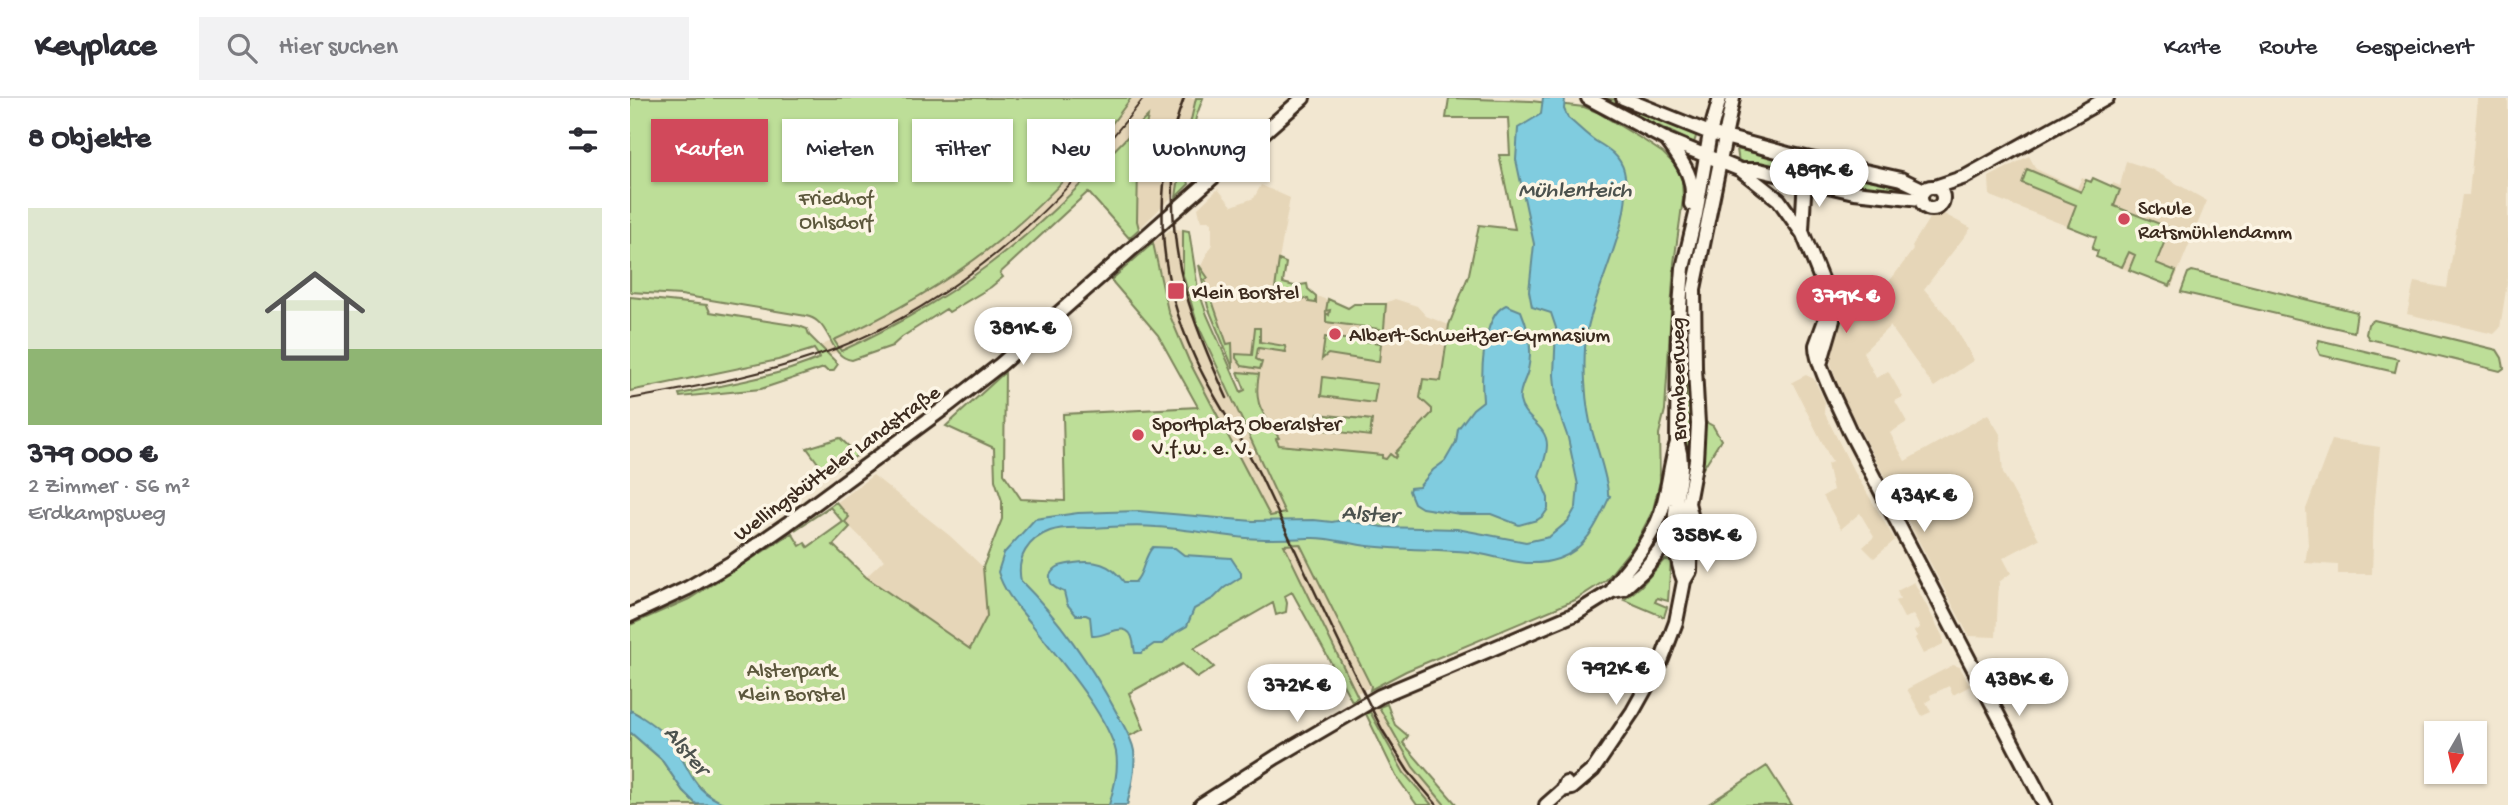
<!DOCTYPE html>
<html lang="de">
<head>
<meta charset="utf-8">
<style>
  :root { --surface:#fff; --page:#f2f2f3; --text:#2b2b33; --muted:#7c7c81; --line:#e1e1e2; --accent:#d1495b }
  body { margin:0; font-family:"Gochi Hand",sans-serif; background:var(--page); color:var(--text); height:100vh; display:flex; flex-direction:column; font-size:26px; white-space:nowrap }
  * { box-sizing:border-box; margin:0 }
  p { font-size:23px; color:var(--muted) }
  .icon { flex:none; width:38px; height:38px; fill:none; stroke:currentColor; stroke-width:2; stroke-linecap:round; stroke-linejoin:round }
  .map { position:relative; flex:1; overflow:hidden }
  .details { display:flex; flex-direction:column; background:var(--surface); width:630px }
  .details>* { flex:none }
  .guide { position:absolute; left:21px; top:21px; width:665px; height:63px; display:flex; gap:14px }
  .needle { width:46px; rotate:189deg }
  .controls { position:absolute; left:1794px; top:623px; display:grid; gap:14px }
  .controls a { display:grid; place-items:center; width:63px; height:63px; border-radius:0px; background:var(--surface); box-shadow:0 2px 5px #0004; font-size:35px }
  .price { position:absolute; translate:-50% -60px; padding:0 16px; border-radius:24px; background:#fff; color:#222; font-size:23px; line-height:46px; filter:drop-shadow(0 2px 4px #0008) }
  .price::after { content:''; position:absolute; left:50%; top:42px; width:21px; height:16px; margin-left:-10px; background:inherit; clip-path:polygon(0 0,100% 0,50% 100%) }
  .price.current { background:var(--accent); color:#fff }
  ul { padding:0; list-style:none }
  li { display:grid; align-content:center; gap:14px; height:371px; padding:0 28px }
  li+li { border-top:2px solid var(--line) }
  li span { display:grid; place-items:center; height:217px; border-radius:0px; color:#555 }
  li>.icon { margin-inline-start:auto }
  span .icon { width:126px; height:126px; fill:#fffc; stroke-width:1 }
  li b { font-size:30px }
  h2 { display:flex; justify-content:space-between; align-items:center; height:84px; padding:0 28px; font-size:30px }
  .pill { padding:0 24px; border-radius:0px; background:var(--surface); box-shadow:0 2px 5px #0004; font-size:24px; line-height:63px }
  .pill.current { background:var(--accent); color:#fff }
  header { display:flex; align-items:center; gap:42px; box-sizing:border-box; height:98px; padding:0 35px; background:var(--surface); border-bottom:2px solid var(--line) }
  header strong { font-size:33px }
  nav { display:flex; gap:38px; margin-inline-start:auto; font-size:24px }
  .search { width:490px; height:63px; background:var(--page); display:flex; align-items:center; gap:18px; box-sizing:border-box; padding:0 24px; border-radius:0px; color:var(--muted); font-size:26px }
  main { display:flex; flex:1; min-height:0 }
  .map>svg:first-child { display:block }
  .built { fill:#e6d6b8 }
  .green { fill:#bdde98; stroke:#7c845b; stroke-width:2 }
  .water { fill:#80ccdf; stroke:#648b92; stroke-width:2 }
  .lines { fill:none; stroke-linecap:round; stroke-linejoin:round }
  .secondary-casing { stroke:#3b2a1e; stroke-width:18 }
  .secondary { stroke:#fcf5e5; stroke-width:12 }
  .tram { stroke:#3b2a1e; stroke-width:2 }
  .rail { stroke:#3b2a1e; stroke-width:2.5 }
  .poi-dot { fill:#d1495b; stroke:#fcf5e5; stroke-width:2.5 }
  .labels { text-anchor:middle; stroke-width:7; stroke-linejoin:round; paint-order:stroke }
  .park-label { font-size:21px; fill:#5c573c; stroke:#fcf5e5 }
  .poi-label { font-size:21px; fill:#3b2a1e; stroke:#fcf5e5; text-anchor:start }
  .street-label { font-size:21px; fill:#3b2a1e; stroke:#fcf5e5 }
  .water-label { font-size:23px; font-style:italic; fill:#4c524e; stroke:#fcf5e5 }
</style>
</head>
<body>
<header>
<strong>Keyplace</strong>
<div class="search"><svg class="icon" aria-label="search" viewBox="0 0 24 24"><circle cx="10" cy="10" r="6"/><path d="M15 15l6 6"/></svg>Hier suchen</div>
<nav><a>Karte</a><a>Route</a><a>Gespeichert</a></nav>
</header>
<main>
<section class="details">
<h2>8 Objekte<svg class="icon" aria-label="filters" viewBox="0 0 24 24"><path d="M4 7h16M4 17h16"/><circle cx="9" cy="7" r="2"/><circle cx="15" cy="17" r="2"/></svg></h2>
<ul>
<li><span style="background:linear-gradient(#dfe7d0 65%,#8fb573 0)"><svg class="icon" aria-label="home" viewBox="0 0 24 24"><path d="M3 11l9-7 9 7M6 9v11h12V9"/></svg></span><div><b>379 000 €</b><p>2 Zimmer · 56 m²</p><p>Erdkampsweg</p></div></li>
</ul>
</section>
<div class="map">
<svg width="1878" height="707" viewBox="0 0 1878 707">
  <rect width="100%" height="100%" fill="#f2e7d1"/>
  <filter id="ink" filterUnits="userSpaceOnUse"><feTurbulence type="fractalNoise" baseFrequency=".0143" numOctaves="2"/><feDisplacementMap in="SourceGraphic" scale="14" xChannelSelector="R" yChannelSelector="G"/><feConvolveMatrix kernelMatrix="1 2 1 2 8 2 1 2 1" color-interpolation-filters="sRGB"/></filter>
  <g filter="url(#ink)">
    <path class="built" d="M501,0H566L546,95L509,131L507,123L508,71L517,19L410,124L378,152L280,219L211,253L190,260L184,251L275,208L317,181L380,136L415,103L457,59Z
      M1848,0H1878V179L1870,230L1864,236L1777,216L1784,184L1817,190L1832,97H1839Z
      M1399,58L1406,71L1447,90L1452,80L1461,84L1463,79L1482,88L1483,85L1490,88L1496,63L1521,71L1577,103L1542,188L1541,189L1469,161L1475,143L1360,98L1359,79Z
      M631,87L660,100L649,162L656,165L653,185L664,188L677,186L678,191L684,197L718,210L724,206H753L765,201L787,208L796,218L819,227L807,315L764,362L722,356L661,372L644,336L615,292L580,209L570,170L582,146V125L578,123H571L568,110L588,91L602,108L624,100Z
      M1307,115H1312L1341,130L1294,191L1322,224L1344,262L1304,289L1260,228L1233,254L1246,280L1258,273L1273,299L1265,303L1277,324L1260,335L1275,363L1358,316L1370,336L1373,375L1409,441L1373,460L1381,475L1369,484L1366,539L1339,538L1213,300L1201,267V249L1211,215L1240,198L1247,200L1283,152L1282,148L1298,122Z
      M546,131L553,132L552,160L580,257L656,415L640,418L559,263L538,213L523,145L540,132Z
      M1176,277L1184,281L1195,304L1194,314L1221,368L1265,442L1244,460L1233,449L1244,439L1230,415L1211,431L1193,398L1203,392L1197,366L1202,364L1162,284Z
      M1702,342L1750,349L1744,413L1742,476H1708V467L1675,465L1678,447L1676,411Z
      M243,377L320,438L353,469L357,518L339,551L236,479L254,462L215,424L205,406Z
      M670,445L741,589L726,595L654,447Z
      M1284,484L1313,539V546L1293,556L1285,540L1287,538L1284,533L1290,530L1285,520L1283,517L1274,520L1265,503L1270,501L1267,493Z
      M1362,558H1369L1390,598L1375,606L1357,567Z
      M1323,567L1330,569L1340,588L1323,597L1319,588L1300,597L1301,601L1296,604L1301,614L1292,618L1277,591Z
      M749,609L783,669L815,707H802L774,675L740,614Z"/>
    <path class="green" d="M0,0H501C421,112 330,186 204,242L211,253C271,226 328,192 379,151C429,111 473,63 518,18L508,71L507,123L509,131L499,140L458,94L370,175L373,179L361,189L319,214L316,211L272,239L262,248L222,262C201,259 202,234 187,223C184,220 180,219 176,218L51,197L0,194Z
      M566,0H573L566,19L560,51L555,56L553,67L559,86L546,99L551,66Z
      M819,0L901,3L954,9L967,14L1015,43L1033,55L1046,68L1052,82L1053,101L1044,165L1035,312L1029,336L1030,383L1023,412L1007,443L976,482L945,502L776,573L740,592L741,588L670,446L654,447L728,599L722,603L662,494L655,498L657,505L656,514L646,517L643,505L564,550L584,569L567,580L552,566L499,595L514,631L499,638C506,662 502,683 497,707H98L85,702L73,693L9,617L0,612V527L59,501L162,435L170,448L175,445L178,449L213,424L200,409L165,432L206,404L219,419L215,424L220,429L203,447L236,479L340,551L357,518L353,469L372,421V403L365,382L364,350L316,328L375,274L374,376L391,401L435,403L433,316L568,309L528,237L481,182L523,145L538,213L559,263L640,418L655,415L567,225L553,177V132L559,133L568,191L577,217L611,294L615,292L608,274L629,276C623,308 633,314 649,340L646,341L649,347L752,357V360L756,361L760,356L765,360L767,357L765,355L802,315V311L790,300L793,281L811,283L819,227L839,176L849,127L885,131L869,57H880L878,20H816Z
      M971,0L990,2L1067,35L1064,45Z
      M1107,51C1129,57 1156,57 1169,78L1109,65Z
      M1195,70L1279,90L1277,93C1249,88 1220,87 1192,80Z
      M1397,71L1451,94L1456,82L1461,84L1463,80L1490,92L1484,108L1540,130L1526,165L1546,173L1540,188L1499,172L1505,157L1499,154L1492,169L1466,159L1468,153L1462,151L1466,139L1438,128L1446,107L1392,85Z
      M649,162L656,165L653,185L664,188L677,186L678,191L686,198V205L679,204L678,201L644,198Z
      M569,167L578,180L575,182L597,246L602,245L603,270L578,209Z
      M1562,173L1727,214L1724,234L1551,194L1558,175Z
      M1056,188L1063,344L1053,395L1057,364L1052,251Z
      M0,199L77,207L80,214L169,228L177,231L179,237L208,266L203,273H197L194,270L131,291L50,299L49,296C96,287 146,279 190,260L184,251L148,262L0,293Z
      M698,201L718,210L724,206H756L753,242L749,241L750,231L696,224V215L699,217L700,212L696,213Z
      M1744,222L1867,252L1872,260L1874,270L1870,273L1739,241L1736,236L1738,226Z
      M625,230H630V244L655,248L656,254L628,250L626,261L632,264L630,271L612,268L606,260V256L622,257Z
      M695,239L751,245L749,264L698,256L692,261Z
      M1689,242L1768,261L1765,274L1690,257L1687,250Z
      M693,279L747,286L744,305L691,298Z
      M688,316L742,322L740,338L686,331Z
      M1074,323L1083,328L1091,342L1072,372L1070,370Z
      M210,340L228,357L196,376L177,350Z
      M1034,462H1041L1038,503L1027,500L1025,504L1037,509L1034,519L994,502L1011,488Z
      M757,606L765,627L778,638L773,645L827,707H815L783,669L749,609Z
      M740,614L774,675L802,707H787L766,678L736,616Z
      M0,634L31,661L53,693L68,707H0Z
      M1137,668L1162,707H1077Z"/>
    <path class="water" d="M913,0H935L934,11L938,20C947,27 957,38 967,44C979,51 990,58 994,73C1006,118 965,189 957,234C952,262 955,309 963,336C967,349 979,387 978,397L980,398C968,424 956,452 928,461C895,472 871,458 839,454C805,451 771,452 738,448C719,446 699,439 680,440C658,441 638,442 616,440C586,437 556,431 526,429C505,427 483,429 462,430C449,430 433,428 420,433C398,441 386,460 391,483C430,522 463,570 489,619C495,630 502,641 504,653C506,671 501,690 497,707H479C484,690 489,672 486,654C478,617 424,555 400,524C387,508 374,494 368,474L374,455L405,421L448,415L508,413L623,423L684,422L702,424L713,422L753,429L827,431L896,444L919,439L938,423L946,409L948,387L938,340L927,309L924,277L926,230L921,215L902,209L899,193L904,146L886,62L888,30L911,16Z
      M876,207L891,213C899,232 903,251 898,272C896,282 888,292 890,303C893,321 917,327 917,347C917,359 912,367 909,378L918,400V411L913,418L907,422L889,427L861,416H830L792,410L784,405L779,393L780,390L789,389L803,372L815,363L826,344L828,331L843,311L853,303C851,279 851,218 876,207Z
      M523,449L545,450L554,457L601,460L611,475V479L594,490L584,500L564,511L557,528L545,535L533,546H524L511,555H505C504,551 504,547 503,543C498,519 475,540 462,538L460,519L456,517H446L437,506L434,494C425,490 419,488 420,477C426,467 432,467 444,465C465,462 480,465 494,484H505C515,474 513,459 523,449Z
      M0,612C14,620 30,630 40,643C63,671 58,692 98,707L66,706L53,693L31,661L0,634Z"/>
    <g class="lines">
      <g class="secondary-casing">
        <path id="secondary" d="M958,0L1035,41L1111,72H1129L1224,94L1291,101
          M993,0L1080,35L1158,56L1271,81L1294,92
          M1036,41C1051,62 1066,79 1061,106
          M1158,56L1166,62L1175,79L1172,132
          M1112,73L1149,102L1173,136L1201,206L1203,222L1191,263
          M1291 100a11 11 0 1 1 22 0a11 11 0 1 1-22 0Z
          M1305,89L1335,79L1477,0
          M1201,206L1186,247C1185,265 1211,313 1219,332L1415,707
          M1048,346C1055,370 1048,382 1046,406C1043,427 1046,464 1054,483
          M982,493C986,482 993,476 1000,467C1011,454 1019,440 1027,425C1039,399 1038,371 1047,345L1048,234L1053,170L1066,116L1080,35L1090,0
          M0,517L58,490L101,465L157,426L317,308L371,266L673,0
          M933,692L942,690L963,672L1003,613L1032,561L1046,524L1054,483L1060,473L1062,421L1058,405
          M571,707L646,659L750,598L945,516L982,493L993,491L1013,473L1036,445L1058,405L1066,362L1068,326L1065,270L1064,191L1103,0
          M916,707L933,692L936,685"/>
      </g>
      <use href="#secondary" class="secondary"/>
      <path class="tram" d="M0,301C70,288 139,276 205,251C333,202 432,105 514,0"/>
      <path class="rail" d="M554,0C522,86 526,175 564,258C582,300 611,338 631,379C671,464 710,550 753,633L778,673L807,707
        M543,82C540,167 562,224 597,300"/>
    </g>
  </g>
  <g class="poi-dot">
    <circle cx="1494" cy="121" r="7"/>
    <rect x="537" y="184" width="18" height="18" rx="3.5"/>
    <circle cx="705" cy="236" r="7"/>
    <circle cx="508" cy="337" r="7"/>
  </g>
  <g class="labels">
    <g class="park-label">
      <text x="206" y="106">Friedhof<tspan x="206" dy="24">Ohlsdorf</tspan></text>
      <text x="162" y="578">Alsterpark<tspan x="162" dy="24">Klein Borstel</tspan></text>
    </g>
    <g class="poi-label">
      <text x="1508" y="116">Schule<tspan x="1508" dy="24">Ratsmühlendamm</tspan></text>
      <text x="562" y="200">Klein Borstel</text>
      <text x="719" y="243">Albert-Schweitzer-Gymnasium</text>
      <text x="522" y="332">Sportplatz Oberalster<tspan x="522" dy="24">V.f.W. e. V.</tspan></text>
    </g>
    <g class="street-label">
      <text transform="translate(1047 281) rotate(-91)" y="7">Brombeerweg</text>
      <text transform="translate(206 364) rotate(-36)" y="7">Wellingsbütteler Landstraße</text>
    </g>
    <g class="water-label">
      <text x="945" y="98">Mühlenteich</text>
      <text transform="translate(740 414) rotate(4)" y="8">Alster</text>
      <text transform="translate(58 651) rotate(50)" y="8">Alster</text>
    </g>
  </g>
</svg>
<div class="controls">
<a><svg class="needle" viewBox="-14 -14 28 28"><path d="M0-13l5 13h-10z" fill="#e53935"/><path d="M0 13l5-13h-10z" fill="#7c7c81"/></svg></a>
</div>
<b class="price" style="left:1189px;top:111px">489K €</b>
<b class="price current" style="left:1216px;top:237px">379K €</b>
<b class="price" style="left:393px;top:269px">381K €</b>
<b class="price" style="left:1294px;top:436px">434K €</b>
<b class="price" style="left:1077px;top:476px">358K €</b>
<b class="price" style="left:986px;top:609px">792K €</b>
<b class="price" style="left:1389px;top:620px">438K €</b>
<b class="price" style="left:667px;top:626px">372K €</b>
<div class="guide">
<a class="pill current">Kaufen</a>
<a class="pill">Mieten</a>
<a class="pill">Filter</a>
<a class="pill">Neu</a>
<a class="pill">Wohnung</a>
</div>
</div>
</main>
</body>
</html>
